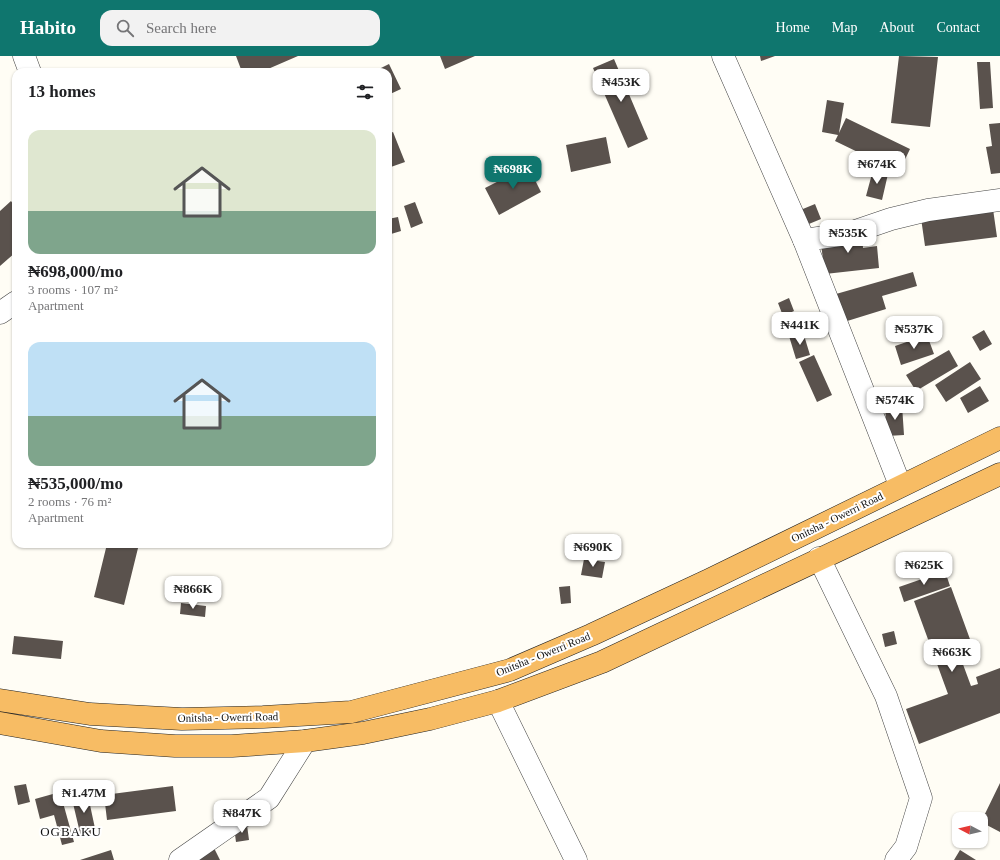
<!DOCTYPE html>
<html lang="en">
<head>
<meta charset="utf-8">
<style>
  :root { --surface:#fff; --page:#f2f2f2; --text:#202124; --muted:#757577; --accent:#0f766e }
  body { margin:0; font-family:Georgia,serif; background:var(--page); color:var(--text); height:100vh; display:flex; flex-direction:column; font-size:15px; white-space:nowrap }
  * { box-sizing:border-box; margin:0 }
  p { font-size:13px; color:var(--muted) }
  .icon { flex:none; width:22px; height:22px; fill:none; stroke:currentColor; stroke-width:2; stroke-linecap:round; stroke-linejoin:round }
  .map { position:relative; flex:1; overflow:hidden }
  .sheet { position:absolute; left:12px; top:12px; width:380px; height:480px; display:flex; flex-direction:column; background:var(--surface); border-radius:12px; box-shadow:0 1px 3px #0004 }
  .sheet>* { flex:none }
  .needle { width:26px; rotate:277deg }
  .fabs { position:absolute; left:952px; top:756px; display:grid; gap:8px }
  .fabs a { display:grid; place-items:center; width:36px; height:36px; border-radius:8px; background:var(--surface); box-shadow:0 1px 3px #0004; font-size:20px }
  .price { position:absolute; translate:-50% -34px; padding:0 9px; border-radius:8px; background:#fff; color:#222; font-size:13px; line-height:26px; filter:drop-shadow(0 1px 2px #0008) }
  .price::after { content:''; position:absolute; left:50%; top:24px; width:12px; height:9px; margin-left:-6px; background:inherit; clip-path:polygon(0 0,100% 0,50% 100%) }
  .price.current { background:var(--accent); color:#fff }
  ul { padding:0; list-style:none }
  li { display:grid; align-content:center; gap:8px; height:212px; padding:0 16px }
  li span { display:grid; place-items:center; height:124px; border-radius:12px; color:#555 }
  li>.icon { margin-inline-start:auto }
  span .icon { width:72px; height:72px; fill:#fffc; stroke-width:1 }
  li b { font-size:17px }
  h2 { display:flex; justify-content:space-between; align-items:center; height:48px; padding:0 16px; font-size:17px }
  header { display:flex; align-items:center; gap:24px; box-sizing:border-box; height:56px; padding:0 20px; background:var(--accent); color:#fff }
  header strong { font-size:19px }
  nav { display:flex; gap:22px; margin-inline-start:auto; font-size:14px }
  .search { width:280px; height:36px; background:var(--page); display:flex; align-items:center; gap:10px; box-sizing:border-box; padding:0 14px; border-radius:12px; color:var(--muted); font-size:15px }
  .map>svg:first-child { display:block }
  .building { fill:#5a524d }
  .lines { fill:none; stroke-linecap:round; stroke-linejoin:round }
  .minor-casing { stroke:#444; stroke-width:23 }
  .tertiary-casing { stroke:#444; stroke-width:23 }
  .trunk-casing { stroke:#222; stroke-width:23 }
  .minor { stroke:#fff; stroke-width:22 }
  .tertiary { stroke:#fff; stroke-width:22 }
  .trunk { stroke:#f7bc64; stroke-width:22 }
  .labels { text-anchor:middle; stroke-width:4; stroke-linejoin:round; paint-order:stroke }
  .street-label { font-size:11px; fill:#111; stroke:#fff }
  .quarter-label { font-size:13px; letter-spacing:1px; fill:#111; stroke:#fff }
</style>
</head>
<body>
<header>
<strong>Habito</strong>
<div class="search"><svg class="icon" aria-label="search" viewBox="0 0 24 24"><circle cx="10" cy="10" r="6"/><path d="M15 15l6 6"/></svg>Search here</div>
<nav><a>Home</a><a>Map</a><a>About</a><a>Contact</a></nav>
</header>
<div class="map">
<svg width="1000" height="804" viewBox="0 0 1000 804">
  <rect width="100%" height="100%" fill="#fffdf5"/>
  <path class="building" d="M236,0H298L268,13L270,16H242Z
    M440,0H475L445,13Z
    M760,0H775L761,5Z
    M899,0L938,1L930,71L891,67Z
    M614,3L648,83L628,92L593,12Z
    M977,6H990L993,52L980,53Z
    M389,8L401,33L388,39V16H373Z
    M827,44L844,47L839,77L846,62L910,93L899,116L835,85L838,79L822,76Z
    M1000,67V117L991,118L986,91L992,90L989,68Z
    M393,76L405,106L388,112V78Z
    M606,81L611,107L571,116L566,89Z
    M528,110L541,136L499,159L485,132Z
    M873,114L888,118L882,144L866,140Z
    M11,145L16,152V196L0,210V155Z
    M415,146L423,167L411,172L404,150Z
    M815,148L821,163L804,170L798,155Z
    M993,153L997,181L925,190L921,162Z
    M398,161L401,175L391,178L388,163Z
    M862,177L863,192L877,190L879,212L825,218L820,181Z
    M913,216L917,230L882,240L886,253L844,266L836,238Z
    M789,242L794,255L783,260L778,247Z
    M984,274L992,288L980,295L972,281Z
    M803,276L810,299L796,303L789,280Z
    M927,279L934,298L901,309L895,290Z
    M949,294L958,310L916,335L906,319Z
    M814,299L832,339L817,346L799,306Z
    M970,306L981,323L946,346L935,329Z
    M980,330L989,345L968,357L960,342Z
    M902,349L904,379L887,380L885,351Z
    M107,488H139L124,549L94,541Z
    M584,503L605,506L602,522L581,519Z
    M945,515L950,530L904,546L899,531Z
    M570,530L571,547L561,548L559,531Z
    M951,531L975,597L961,603L971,630L978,628L976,621L1000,612V657L919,688L906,653L948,638L914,545Z
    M181,547L206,550L205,561L180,558Z
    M894,575L897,588L885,591L882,578Z
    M14,580L63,585L61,603L12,598Z
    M1000,727V776L981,766Z
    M26,728L30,746L18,749L14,730Z
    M173,730L176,755L107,764L104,739Z
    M87,735L96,777L81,781L71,739Z
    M60,736L74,786L62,789L54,759L40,763L35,743Z
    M247,769L249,784L236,786L234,771Z
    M211,786L220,804H195Z
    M111,794L114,804H80Z
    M960,794L976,804H954Z"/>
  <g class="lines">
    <g class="minor-casing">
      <path id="minor" d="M24,0L30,16
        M804,184L847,178L891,163L928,154L1000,144
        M0,257L16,246
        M819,502L886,640L921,742L906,791L896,804
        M498,645L576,804
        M180,804L269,742L305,685"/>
    </g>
    <g class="tertiary-casing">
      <path id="tertiary" d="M723,0L804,184L900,429"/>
    </g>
    <g class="trunk-casing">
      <path id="trunk" d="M0,644L90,658L182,663L263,661L351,656L510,614L591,579L709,524L1000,382
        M0,667L101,685L175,690H232L305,685L363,677L430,663L498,645L602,606L1000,418"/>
    </g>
    <use href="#minor" class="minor"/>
    <use href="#tertiary" class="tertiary"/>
    <use href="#trunk" class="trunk"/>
  </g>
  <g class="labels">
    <g class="street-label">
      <text transform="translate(837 461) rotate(-26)" y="4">Onitsha - Owerri Road</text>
      <text transform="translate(543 598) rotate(-22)" y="4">Onitsha - Owerri Road</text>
      <text transform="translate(228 661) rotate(-1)" y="4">Onitsha - Owerri Road</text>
    </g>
    <g class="quarter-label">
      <text x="71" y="780">OGBAKU</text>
    </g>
  </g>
</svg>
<div class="fabs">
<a><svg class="needle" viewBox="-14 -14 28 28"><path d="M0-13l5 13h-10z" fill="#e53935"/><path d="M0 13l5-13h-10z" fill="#757577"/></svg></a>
</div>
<b class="price" style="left:621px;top:47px">₦453K</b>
<b class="price" style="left:877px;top:129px">₦674K</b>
<b class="price current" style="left:513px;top:134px">₦698K</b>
<b class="price" style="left:848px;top:198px">₦535K</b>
<b class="price" style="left:800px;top:290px">₦441K</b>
<b class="price" style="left:914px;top:294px">₦537K</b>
<b class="price" style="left:895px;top:365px">₦574K</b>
<b class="price" style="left:593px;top:512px">₦690K</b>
<b class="price" style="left:924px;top:530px">₦625K</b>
<b class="price" style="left:193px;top:554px">₦866K</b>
<b class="price" style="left:952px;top:617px">₦663K</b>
<b class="price" style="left:84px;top:758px">₦1.47M</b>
<b class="price" style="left:242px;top:778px">₦847K</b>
<section class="sheet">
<h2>13 homes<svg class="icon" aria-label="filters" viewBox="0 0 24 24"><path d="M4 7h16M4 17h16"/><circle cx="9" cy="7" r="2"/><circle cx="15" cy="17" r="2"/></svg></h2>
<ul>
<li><span style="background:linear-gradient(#dfe7d0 65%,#7fa58c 0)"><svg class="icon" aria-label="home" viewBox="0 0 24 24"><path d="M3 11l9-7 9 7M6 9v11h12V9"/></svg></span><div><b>₦698,000/mo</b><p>3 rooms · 107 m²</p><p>Apartment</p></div></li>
<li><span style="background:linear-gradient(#bfe0f5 60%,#7fa58c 0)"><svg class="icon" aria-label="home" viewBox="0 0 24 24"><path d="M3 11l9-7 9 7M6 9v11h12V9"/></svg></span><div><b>₦535,000/mo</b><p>2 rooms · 76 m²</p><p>Apartment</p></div></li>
</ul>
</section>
</div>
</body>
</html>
